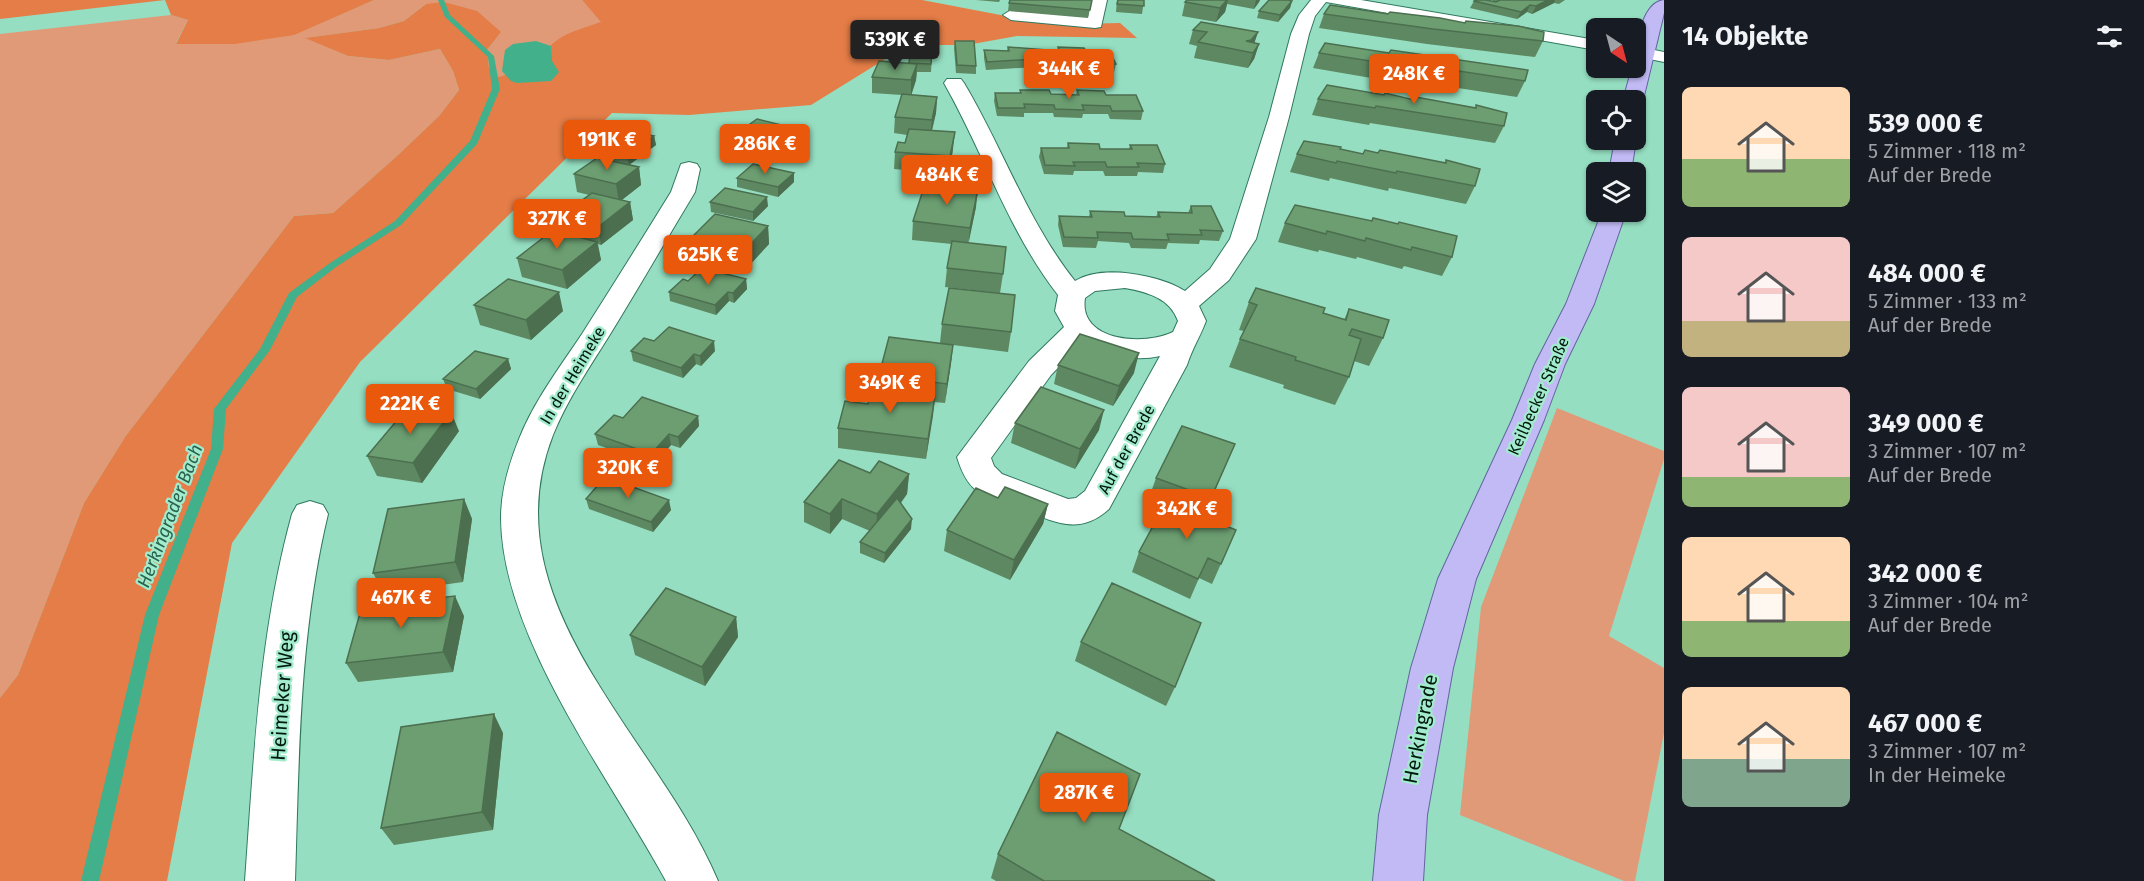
<!DOCTYPE html>
<html lang="de">
<head>
<meta charset="utf-8">
<style>
  :root { --surface:#171b24; --page:#242831; --text:#f1f3f6; --muted:#9ea1a6; --accent:#ea580c }
  body { margin:0; font-family:"Fira Sans",sans-serif; background:var(--page); color:var(--text); height:100vh; display:flex; flex-direction:column; font-size:22px; white-space:nowrap }
  * { box-sizing:border-box; margin:0 }
  p { font-size:20px; color:var(--muted) }
  .icon { flex:none; width:33px; height:33px; fill:none; stroke:currentColor; stroke-width:2; stroke-linecap:round; stroke-linejoin:round }
  .map { position:relative; flex:1; overflow:hidden }
  .drawer { display:flex; flex-direction:column; background:var(--surface); width:480px }
  .drawer>* { flex:none }
  .needle { width:39px; rotate:144deg }
  .controls { position:absolute; left:1586px; top:18px; display:grid; gap:12px }
  .controls a { display:grid; place-items:center; width:60px; height:60px; border-radius:9px; background:var(--surface); box-shadow:0 2px 4px #0004; font-size:30px }
  .price { position:absolute; translate:-50% -51px; padding:0 14px; border-radius:6px; background:var(--accent); color:#fff; font-size:20px; line-height:39px; filter:drop-shadow(0 2px 3px #0008) }
  .price::after { content:''; position:absolute; left:50%; top:36px; width:18px; height:14px; margin-left:-9px; background:inherit; clip-path:polygon(0 0,100% 0,50% 100%) }
  .price.current { background:#222; color:#fff }
  ul { padding:0; list-style:none }
  li { display:flex; align-items:center; gap:18px; height:150px; padding:0 18px }
  li span { display:grid; place-items:center; flex:none; width:168px; height:120px; border-radius:9px; color:#555 }
  li>.icon { margin-inline-start:auto }
  span .icon { width:72px; height:72px; fill:#fffc; stroke-width:1 }
  li b { font-size:26px }
  h2 { display:flex; justify-content:space-between; align-items:center; height:72px; padding:0 18px; font-size:26px }
  main { display:flex; flex:1; min-height:0 }
  .map>svg:first-child { display:block }
  .green { fill:#e09a78 }
  .forest { fill:#e47d47 }
  .water { fill:#42b08a }
  .lines { fill:none; stroke-linecap:round; stroke-linejoin:round }
  .stream { fill:#42b08a; fill-rule:evenodd }
  .minor-casing { stroke:#2f795f; stroke-width:2 }
  .major-casing { stroke:#6264a0; stroke-width:2 }
  .minor { fill:#fff; fill-rule:evenodd }
  .major { fill:#c1baf5; fill-rule:evenodd }
  .wall { fill:#5d8861 }
  .shaded-wall { fill:#4c6f4f }
  .building { fill:#6c9e71; stroke:#4c6f4f; stroke-width:1.5 }
  .labels { text-anchor:middle; stroke-width:4.5; stroke-linejoin:round; paint-order:stroke }
  .street-label { font-size:16px; fill:#00190f; stroke:#a2eccd }
  .water-label { font-size:18px; font-style:italic; fill:#29624d; stroke:#a2eccd }
  .near-street-label { font-size:20px; fill:#00190f; stroke:#a2eccd }
</style>
</head>
<body>
<main>
<div class="map">
<svg width="1664" height="881" viewBox="0 0 1664 881">
  <rect width="100%" height="100%" fill="#95dec1"/>
  <path class="green" d="M374,0H582L602,22L564,36L535,66L498,77L489,68L487,50L500,33L426,4L404,21L379,28L306,38L348,56L389,60L440,49L453,71L459,90L439,116L398,155L333,213L294,216L125,437L84,503L18,675L0,698V34L171,15L188,20L176,43L294,34Z
    M1557,408L1664,451V459L1609,636L1664,668V733L1635,881H1624L1460,815L1481,607Z"/>
  <path class="forest" d="M0,0H374L294,35L235,44H176L188,20L171,15L165,0L0,19Z
    M582,0H922L1011,17L1078,24L1120,23L1137,38L1017,36L967,45H908L811,105L689,115L612,113L360,362L232,543L167,881H0V698L18,675L84,503L125,437L294,216L333,213L398,155L439,116L459,90L453,71L440,49L389,60L348,56L305,38L379,28L404,21L426,4L444,2L477,11L501,32L487,50L489,68L498,77L535,66C555,34 567,34 601,22Z"/>
  <path class="water" d="M536,41L551,46L552,61L559,72L551,81L517,83L511,81L502,71L505,50L513,44Z"/>
  <g class="lines">
    <path class="stream" d="M438,0H444L450,15L494,56L500,89L477,144L401,225L336,267L297,297L270,350L226,409L223,449L159,615L99,881H81L145,615L211,449L214,409L260,349L289,293L330,263L395,221L470,141L492,89L488,57L445,17Z"/>
    <g class="minor-casing">
      <path id="minor" d="M1091,0H1107L1101,27L1095,28L1011,20L1003,15L1011,10L1088,17Z
        M1311,0H1361L1596,40V50L1326,2L1315,16L1309,34L1289,117L1256,239L1229,280L1199,306L1206,321C1200,337 1192,349 1187,365L1109,509C1078,537 1053,521 1019,508C1006,503 991,499 979,492C967,485 961,470 957,457L1029,361L1064,327L1055,311L1058,295C1007,229 985,155 944,83L947,79H961L964,83C1003,148 1027,221 1075,281C1102,264 1160,275 1185,291L1210,269L1230,239L1269,117L1291,34L1299,15ZM1125,288C1147,292 1170,298 1178,321L1173,332C1145,346 1078,342 1085,298L1095,291ZM1082,343C1105,355 1134,362 1160,356L1085,491L1076,498L1068,499L1002,474L994,466L991,458L1051,375Z
        M1635,46L1664,52V62L1635,56Z
        M689,162L697,164L700,169L695,192C666,240 638,289 609,336C589,368 567,400 553,435C517,527 551,609 600,687C639,751 689,812 718,881H666C609,776 502,638 501,518C501,490 509,464 519,439C534,401 560,367 582,334C612,287 642,239 671,192L681,164Z
        M310,501L323,505L328,514C299,635 299,757 295,881H245C254,757 259,634 292,514L297,505Z"/>
    </g>
    <g class="major-casing">
      <path id="major" d="M1664,0V13L1643,100L1640,104L1635,105V100H1623L1632,68H1635C1635,49 1641,2 1664,0Z
        M1635,139L1636,140L1631,172H1609L1615,140Z
        M1602,212H1626L1594,304L1565,364L1544,420L1476,579L1453,668L1427,815L1423,881H1373L1379,815L1411,668L1438,579L1512,420L1535,364L1566,304Z"/>
    </g>
    <use href="#minor" class="minor"/>
    <use href="#major" class="major"/>
  </g>
  <path class="wall" d="M976,0H1000L999,2Z
    M1092,0L1088,18L1008,11L1009,3Z
    M1117,0H1144L1142,14L1116,12Z
    M1187,0H1260L1259,2L1254,9L1227,4L1225,12L1216,22L1182,16L1185,2Z
    M1493,0H1565L1559,4L1554,3L1532,14L1527,12L1517,19L1470,8L1474,1H1492Z
    M1292,1L1290,8L1278,22L1257,18L1259,11Z
    M1324,14L1543,41L1535,57L1427,44L1319,28Z
    M1193,30L1258,32L1254,43L1259,44L1254,59L1248,68L1194,58L1197,46L1189,44Z
    M933,39L931,72H917L916,80L911,95L937,97L936,113L932,131L953,149L949,174L894,169L895,152L905,143L907,135L894,133L895,117L902,95L872,93V77L909,63Z
    M955,41L976,66V74L956,73L954,48Z
    M1325,43L1525,81L1517,97L1379,76L1377,79L1313,68L1319,53Z
    M1008,47L1057,51L1058,47L1086,51L1116,64L1114,72H1089L1088,69L1063,68V72L1036,71L1035,67L986,70L984,58V50L1007,51Z
    M1020,90L1051,94L1076,95L1077,90L1106,95L1143,111L1141,120L1110,119L1108,114H1083L1082,118L1054,117L1053,113H1024V117L997,116L994,101L995,93H1020Z
    M1384,95L1504,126L1495,143L1370,123L1369,125L1312,115L1318,99Z
    M794,128L795,144L772,163L734,154L732,137Z
    M654,136L656,145L629,165L639,167L641,185L622,200L630,202L633,220L601,245L598,244L601,260L567,289L522,277L517,258L563,233L559,217L589,195L577,192L574,174L602,159L600,151Z
    M1068,143L1100,149H1129L1130,145L1165,164L1163,173L1138,172L1137,176H1105L1103,171H1074L1073,175L1044,174L1039,157L1041,148H1067Z
    M1340,149L1363,154L1378,153L1445,163L1446,160L1475,186L1466,204L1389,188L1388,191L1330,178L1329,181L1290,172L1297,154Z
    M794,173V182L778,197L737,187V178Z
    M710,202L768,206L753,221L711,212Z
    M1295,205L1452,257L1442,276L1404,266L1402,269L1357,257L1356,259L1319,250L1318,252L1278,242L1285,223Z
    M1191,206L1223,231L1219,241L1200,240L1199,244L1168,243L1166,249L1131,248L1129,243L1098,241L1096,248L1063,247L1058,225L1059,216L1089,217L1090,211L1125,216L1156,217L1158,212L1188,213Z
    M976,207L968,243L1003,274L1000,293L945,287L947,268L952,244L912,240L913,221Z
    M768,226L769,244L746,269L693,256L691,238Z
    M746,279L747,289L734,303L729,301L716,315L670,301L669,292L688,281Z
    M1249,302L1323,313L1344,320L1349,309L1383,338L1369,366L1354,361L1349,377L1335,405L1283,388L1284,385L1229,367L1240,339L1244,331L1239,330Z
    M474,305L563,311L531,340L480,325Z
    M942,324L1011,332L1008,352L953,345L945,403L934,402L926,459L838,448V428L868,404L879,390V375L940,343Z
    M654,341L715,351L701,366L696,364L683,378L633,361L631,351Z
    M508,359L511,369L480,399L447,389L443,379Z
    M1058,365L1134,373L1113,406L1054,384Z
    M698,416L699,426L680,448L671,445L653,465L598,445L595,434L623,418Z
    M1015,423L1099,430L1075,469L1011,443Z
    M459,431L422,483L377,476L367,456Z
    M1235,444L1204,517L1236,530L1212,584L1199,578L1190,599L1132,572L1139,552L1165,504L1149,498L1156,478Z
    M870,473L909,474L907,494L901,503L911,529L884,563L860,553V542L870,531L842,519L830,534L804,522V502Z
    M998,498L1048,504L1043,524L1010,580L944,551L947,530Z
    M464,499L472,519L463,582L384,593L373,573Z
    M586,499L671,510L653,532L589,509Z
    M464,616L453,672L358,682L346,663Z
    M736,617L738,637L705,686L635,655L630,635Z
    M1081,642L1175,687L1166,706L1075,661Z
    M503,733L493,830L394,845L381,828Z
    M1119,829L1215,881H996L991,878L998,854Z"/>
  <path class="shaded-wall" d="M1227,0H1228L1225,12L1216,22L1220,8Z
    M1256,0H1260L1259,2L1254,9Z
    M1548,0H1555L1554,3L1532,14L1536,6Z
    M1292,1L1290,8L1278,22L1280,15Z
    M1530,5L1527,12L1517,19L1521,12Z
    M1258,32L1253,47L1246,41Z
    M1259,44L1254,59L1248,68L1253,53Z
    M917,64L916,80L911,96V80Z
    M937,97L936,113L930,136L932,120Z
    M794,128L795,144L772,163L771,146Z
    M955,132L953,149L949,174L950,156Z
    M654,136L656,145L629,165L627,157Z
    M639,167L641,185L619,202L616,184Z
    M794,173V182L778,197V187Z
    M978,189L976,207L968,246L970,228Z
    M767,197L768,206L753,221V212Z
    M630,202L633,220L601,245L598,227Z
    M768,226L769,244L746,269L745,250Z
    M597,242L601,260L567,289L562,270Z
    M746,279L747,289L734,303L733,293Z
    M559,292L563,311L531,340L526,320Z
    M728,292L729,301L716,315L715,305Z
    M714,341L715,351L701,366L700,356Z
    M953,345L951,364L945,403L947,384Z
    M1139,353L1134,373L1113,406L1119,386Z
    M694,354L696,364L683,378L681,368Z
    M508,359L511,369L480,399L476,389Z
    M935,396L933,416L926,459L928,439Z
    M1104,410L1099,430L1075,469L1080,449Z
    M451,412L459,431L422,483L413,463Z
    M698,416L699,426L680,448L678,437Z
    M669,434L671,445L653,465L651,454Z
    M909,474L907,494L876,534L877,514Z
    M464,499L472,519L463,582L455,562Z
    M842,499V519L830,534V514Z
    M669,500L671,510L653,532L651,522Z
    M1048,504L1043,524L1010,580L1014,560Z
    M912,519L911,529L884,563L885,553Z
    M455,596L464,616L453,672L443,652Z
    M736,617L738,637L705,686L702,667Z
    M494,714L503,733L493,830L482,812Z"/>
  <path class="building" d="M1010,0H1092L1090,10L1009,3Z
    M1118,0H1144V6L1117,4Z
    M1187,0H1227L1220,8L1185,2Z
    M1269,0H1288L1292,1L1280,15L1259,11Z
    M1475,0H1486L1496,2L1500,0H1548L1536,6L1530,5L1521,12L1474,1Z
    M1330,5L1388,14L1390,12L1440,18L1465,23L1466,21L1518,26L1544,32L1543,41L1433,29L1324,14Z
    M1201,22L1258,32L1251,40L1246,41L1259,44L1253,53L1198,42L1207,32L1193,30Z
    M912,39H933L931,64L909,63Z
    M955,41H974L976,66L957,65Z
    M1325,43L1389,53L1391,50L1528,70L1525,81L1385,60L1383,63L1319,53Z
    M1008,47L1060,51L1058,47L1084,48L1086,51L1110,52L1116,64H1091L1089,61L1063,60L1064,64L1037,63L1036,59L987,62L984,50L1009,51Z
    M879,61L917,64L911,80L872,77Z
    M1327,85L1384,95L1385,93L1414,100L1416,97L1476,108V105L1507,113L1504,126L1376,106L1375,108L1318,99Z
    M1020,90H1049L1051,94L1079,95L1077,90L1104,91L1106,95H1136L1143,111H1112L1110,106L1082,105L1084,110L1055,109L1054,105L1024,104L1025,108H998L995,93H1021Z
    M902,94L937,97L932,120L895,117Z
    M757,119L794,128L771,146L732,137Z
    M909,129L955,132L950,156L895,152L898,142L905,143Z
    M628,131L654,136L627,157L600,151Z
    M1304,141L1341,147L1340,149L1363,154L1365,150L1378,153L1380,150L1446,163V160L1480,169L1475,186L1397,171L1396,173L1337,161L1336,163L1297,154Z
    M1068,143L1099,144L1100,149H1132L1130,145H1157L1165,164L1137,163L1139,167H1107L1105,162H1073L1075,166L1045,165L1041,148H1069Z
    M597,158L639,167L616,184L574,174Z
    M753,164L794,173L778,187L737,178Z
    M925,184L978,189L970,228L913,221Z
    M725,188L767,197L753,212L710,202Z
    M592,193L630,202L598,227L559,217Z
    M1295,205L1372,221L1373,218L1398,224L1399,222L1457,236L1452,257L1412,247L1411,250L1366,238L1365,241L1327,231L1326,234L1285,223Z
    M1191,206H1211L1223,231L1200,230L1202,235L1167,234L1169,240L1133,239L1131,233L1097,232L1098,238L1064,237L1059,216L1092,217L1090,211L1124,212L1125,216L1160,217L1158,212L1192,213Z
    M715,214L768,226L745,250L691,238Z
    M553,230L597,242L562,270L517,258Z
    M952,241L1006,247L1003,274L947,268Z
    M702,268L746,279L733,293L728,292L715,305L669,292L683,279L688,281Z
    M508,279L559,292L526,320L474,305Z
    M949,288L1015,295L1011,332L942,324Z
    M1256,288L1325,308L1323,313L1346,320L1349,309L1389,320L1383,338L1352,329L1349,335L1361,339L1349,377L1295,360L1296,357L1240,339L1257,305L1249,302Z
    M669,327L714,341L700,356L694,354L681,368L631,351L644,338L654,341Z
    M1080,334L1139,353L1119,386L1058,365Z
    M889,337L953,345L947,384L879,375Z
    M475,351L508,359L476,389L443,379Z
    M1041,387L1104,410L1080,449L1015,423Z
    M871,389L935,396L928,439L838,428L845,401L868,404Z
    M642,397L698,416L678,437L669,434L651,454L595,434L614,415L623,418Z
    M409,406L451,412L413,463L367,456Z
    M1182,426L1235,444L1211,498L1156,478Z
    M839,460L870,473L879,461L909,474L877,514L842,499L830,514L804,502Z
    M605,477L669,500L651,522L586,499Z
    M1005,487L1048,504L1014,560L947,530L976,488L998,498Z
    M897,498L912,519L885,553L860,542Z
    M464,499L455,562L373,573L388,509Z
    M1166,502L1236,530L1221,564L1208,558L1198,579L1139,552Z
    M1112,583L1201,623L1175,687L1081,642Z
    M666,588L736,617L702,667L630,635Z
    M455,596L443,652L346,663L362,606Z
    M494,714L482,812L381,828L401,727Z
    M1057,732L1140,774L1119,829L1215,881H1044L998,854Z"/>
  <g class="labels">
    <g class="street-label">
      <text transform="translate(572 375) rotate(-59)" y="6">In der Heimeke</text>
      <text transform="translate(1538 396) rotate(-66)" y="6">Keilbecker Straße</text>
      <text transform="translate(1126 449) rotate(-61)" y="6">Auf der Brede</text>
    </g>
    <g class="water-label">
      <text transform="translate(170 516) rotate(-69)" y="6">Herkingrader Bach</text>
    </g>
    <g class="near-street-label">
      <text transform="translate(282 696) rotate(-86)" y="7">Heimeker Weg</text>
      <text transform="translate(1420 729) rotate(-79)" y="7">Herkingrade</text>
    </g>
  </g>
</svg>
<div class="controls">
<a><svg class="needle" viewBox="-14 -14 28 28"><path d="M0-13l5 13h-10z" fill="#e53935"/><path d="M0 13l5-13h-10z" fill="#9ea1a6"/></svg></a>
<a><svg class="icon" aria-label="locate" viewBox="0 0 24 24"><circle cx="12" cy="12" r="6"/><path d="M12 2v4M12 18v4M2 12h4M18 12h4"/></svg></a>
<a><svg class="icon" aria-label="layers" viewBox="0 0 24 24"><path d="M12 4l9 5-9 5-9-5zM3 14l9 5 9-5"/></svg></a>
</div>
<b class="price current" style="left:895px;top:71px">539K €</b>
<b class="price" style="left:1069px;top:100px">344K €</b>
<b class="price" style="left:1414px;top:105px">248K €</b>
<b class="price" style="left:607px;top:171px">191K €</b>
<b class="price" style="left:765px;top:175px">286K €</b>
<b class="price" style="left:947px;top:206px">484K €</b>
<b class="price" style="left:557px;top:250px">327K €</b>
<b class="price" style="left:708px;top:286px">625K €</b>
<b class="price" style="left:890px;top:414px">349K €</b>
<b class="price" style="left:410px;top:435px">222K €</b>
<b class="price" style="left:628px;top:499px">320K €</b>
<b class="price" style="left:1187px;top:540px">342K €</b>
<b class="price" style="left:401px;top:629px">467K €</b>
<b class="price" style="left:1084px;top:824px">287K €</b>
</div>
<section class="drawer">
<h2>14 Objekte<svg class="icon" aria-label="filters" viewBox="0 0 24 24"><path d="M4 7h16M4 17h16"/><circle cx="9" cy="7" r="2"/><circle cx="15" cy="17" r="2"/></svg></h2>
<ul>
<li><span style="background:linear-gradient(#ffd9b3 60%,#8fb573 0)"><svg class="icon" aria-label="home" viewBox="0 0 24 24"><path d="M3 11l9-7 9 7M6 9v11h12V9"/></svg></span><div><b>539 000 €</b><p>5 Zimmer · 118 m²</p><p>Auf der Brede</p></div></li>
<li><span style="background:linear-gradient(#f6c9c9 70%,#c2b280 0)"><svg class="icon" aria-label="home" viewBox="0 0 24 24"><path d="M3 11l9-7 9 7M6 9v11h12V9"/></svg></span><div><b>484 000 €</b><p>5 Zimmer · 133 m²</p><p>Auf der Brede</p></div></li>
<li><span style="background:linear-gradient(#f6c9c9 75%,#8fb573 0)"><svg class="icon" aria-label="home" viewBox="0 0 24 24"><path d="M3 11l9-7 9 7M6 9v11h12V9"/></svg></span><div><b>349 000 €</b><p>3 Zimmer · 107 m²</p><p>Auf der Brede</p></div></li>
<li><span style="background:linear-gradient(#ffd9b3 70%,#8fb573 0)"><svg class="icon" aria-label="home" viewBox="0 0 24 24"><path d="M3 11l9-7 9 7M6 9v11h12V9"/></svg></span><div><b>342 000 €</b><p>3 Zimmer · 104 m²</p><p>Auf der Brede</p></div></li>
<li><span style="background:linear-gradient(#ffd9b3 60%,#7fa58c 0)"><svg class="icon" aria-label="home" viewBox="0 0 24 24"><path d="M3 11l9-7 9 7M6 9v11h12V9"/></svg></span><div><b>467 000 €</b><p>3 Zimmer · 107 m²</p><p>In der Heimeke</p></div></li>
</ul>
</section>
</main>
</body>
</html>
